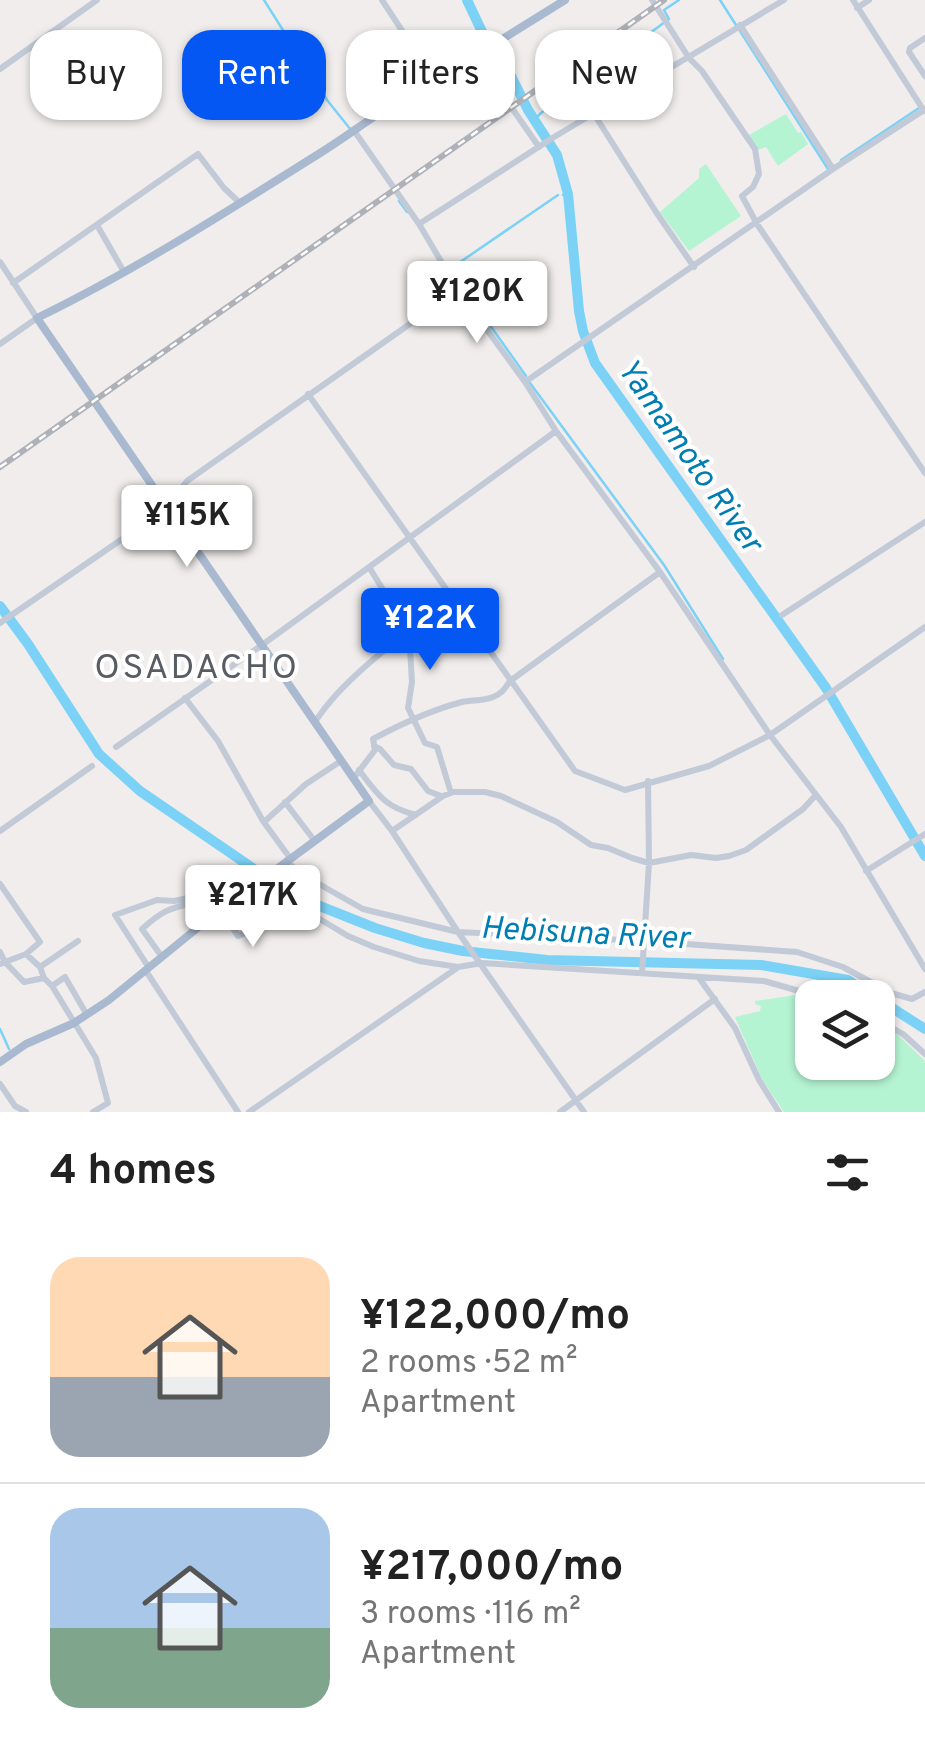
<!DOCTYPE html>
<html lang="en">
<head>
<meta charset="utf-8">
<style>
  :root { --surface:#fff; --page:#f6f6f6; --text:#222; --muted:#767676; --line:#e0e0e0; --accent:#0457f2 }
  body { margin:0; font-family:Overpass,sans-serif; background:var(--page); color:var(--text); height:100vh; display:flex; flex-direction:column; font-size:38px; white-space:nowrap }
  * { box-sizing:border-box; margin:0 }
  p { font-size:32px; color:var(--muted) }
  .icon { flex:none; width:55px; height:55px; fill:none; stroke:currentColor; stroke-width:2; stroke-linecap:round; stroke-linejoin:round }
  .map { position:relative; height:1112px; overflow:hidden }
  .sheet { display:flex; flex-direction:column; background:var(--surface); flex:1 }
  .sheet>* { flex:none }
  .guide { position:absolute; left:30px; top:30px; width:865px; height:90px; display:flex; gap:20px }
  .controls { position:absolute; left:795px; top:980px; display:grid; gap:20px }
  .controls a { display:grid; place-items:center; width:100px; height:100px; border-radius:20px; background:var(--surface); box-shadow:0 2px 8px #0004; font-size:50px }
  .price { position:absolute; translate:-50% -85px; padding:0 22px; border-radius:10px; background:#fff; color:#222; font-size:32px; line-height:65px; filter:drop-shadow(0 2px 5px #0008) }
  .price::after { content:''; position:absolute; left:50%; top:60px; width:30px; height:22px; margin-left:-15px; background:inherit; clip-path:polygon(0 0,100% 0,50% 100%) }
  .price.current { background:var(--accent); color:#fff }
  ul { padding:0; list-style:none }
  li { display:flex; align-items:center; gap:30px; height:250px; padding:0 50px }
  li+li { border-top:2px solid var(--line) }
  li span { display:grid; place-items:center; flex:none; width:280px; height:200px; border-radius:30px; color:#555 }
  li>.icon { margin-inline-start:auto }
  span .icon { width:120px; height:120px; fill:#fffc; stroke-width:1 }
  li b { font-size:42px }
  h2 { display:flex; justify-content:space-between; align-items:center; height:120px; padding:0 50px; font-size:42px }
  .pill { padding:0 35px; border-radius:30px; background:var(--surface); box-shadow:0 2px 8px #0004; font-size:35px; line-height:90px }
  .pill.current { background:var(--accent); color:#fff }
  .map>svg:first-child { display:block }
  .green { fill:#b5f4d3 }
  .lines { fill:none; stroke-linecap:round; stroke-linejoin:round }
  .stream { stroke:#7cd2f6; stroke-width:2.5 }
  .river { stroke:#7cd2f6; stroke-width:10 }
  .minor { stroke:#c1cad6; stroke-width:6 }
  .major { stroke:#a9b9d0; stroke-width:8 }
  .rail-casing { stroke:#aeb1b8; stroke-width:6 }
  .rail { stroke:#fff; stroke-width:2.5; stroke-dasharray:8; stroke-linecap:butt }
  .labels { text-anchor:middle; stroke-width:8; stroke-linejoin:round; paint-order:stroke }
  .water-label { font-size:32px; font-style:italic; fill:#007db2; stroke:#fff }
  .quarter-label { font-size:35px; letter-spacing:2.5px; fill:#595c63; stroke:#fff }
</style>
</head>
<body>
<div class="map">
<svg width="925" height="1112" viewBox="0 0 925 1112">
  <rect width="100%" height="100%" fill="#f0edec"/>
  <path class="green" d="M786,114L798,133L801,132L808,144L778,166L766,147L757,150L749,135Z
    M706,164L741,216L689,251L660,212L699,178V169Z
    M796,995L812,999V1062H878V1021L897,1034L925,1061V1112H784L762,1079L735,1017L760,1011L761,1006L755,1004V1001Z"/>
  <g class="lines">
    <path class="stream" d="M264,0L327,100L351,130
      M720,0L736,25
      M740,31L828,169
      M534,120L541,113L669,19L664,10L679,0
      M841,160L919,108
      M563,195L568,194
      M399,201L407,212
      M526,376L450,269L558,195
      M530,383L664,565L723,659
      M0,1029L9,1049"/>
    <path class="river" d="M467,0L485,38L508,70L528,110L557,155L568,194L579,311L583,331L595,363L826,688L925,856
      M0,606L28,644L99,754L140,791L273,882L297,897L375,928L424,943L463,951L547,960L761,965L848,980L876,998
      M878,999L925,1029"/>
    <path class="minor" d="M382,0L435,81
      M652,0L689,58L702,71L755,149L759,174L753,187L742,196L757,224L925,473
      M853,0L924,111
      M857,8L869,0
      M740,25L833,169
      M925,38L910,48L909,52L925,76
      M480,53L508,101
      M0,69L97,0
      M514,111L539,147
      M594,114L656,212L694,267
      M355,132L419,224L458,290L525,382L556,431L660,572L770,735L841,827L925,969
      M419,224L554,137L784,0
      M97,225L124,272
      M0,262L37,318L0,344
      M13,283L198,154L224,188L240,203
      M525,382L833,169L924,110
      M308,394L575,771L625,790L709,766L770,735L925,627
      M369,567L409,632L412,682L408,708L425,743L437,747L451,793
      M782,615L925,522
      M0,623L163,511L187,481L458,290
      M185,698L218,741L263,821L290,858
      M315,722C344,676 408,632 452,599
      M374,746L380,749L394,765L411,769L428,791L441,796
      M116,747L262,645L556,431
      M359,770C378,795 385,807 416,815
      M353,779L375,750L373,739C401,724 431,710 462,702C472,700 484,701 493,697C502,694 505,688 510,681L660,572
      M369,801L392,831L458,932L584,1112
      M285,802L314,840
      M264,822L306,784L341,761
      M0,831L92,766
      M392,831L443,796L453,792H485L501,796L557,822L591,845L608,848L632,858L649,863L691,855L716,858L729,856L746,850L803,809L815,796
      M286,861L303,875L363,909L458,932L644,941L797,952L843,967L891,993L912,999L925,992
      M866,871L925,834
      M258,882L348,936L374,947L419,961L458,967L482,963L764,981L824,998
      M0,884L40,942L26,954L0,964
      M224,908L231,912L250,907
      M221,910L238,936C258,928 279,920 292,903
      M0,952L5,962L24,982L44,978
      M26,954L40,967L44,978L52,986L96,1058L108,1103L93,1112
      M162,957L142,929C161,912 167,909 192,903L206,921
      M40,967L78,941
      M149,968L115,915L157,900L174,901L188,898L236,870
      M146,971L238,1112
      M642,973L649,863L648,781
      M699,978L735,1028L759,1080L779,1112
      M52,986L65,977L87,1015
      M878,1020L903,1034L925,1054
      M0,1084L15,1106L26,1112
      M249,1112L457,968
      M560,1112L715,999"/>
    <path class="major" d="M0,1062L26,1044L74,1023L109,1000L206,921L369,801L37,318C134,271 226,212 317,155C356,131 393,100 435,81L565,0"/>
    <g class="rail-casing">
      <path id="rail" d="M0,467L664,0"/>
    </g>
    <use href="#rail" class="rail"/>
  </g>
  <g class="labels">
    <g class="water-label">
      <text transform="translate(691 455) rotate(55)" y="11">Yamamoto River</text>
      <text transform="translate(585 932) rotate(3)" y="11">Hebisuna River</text>
    </g>
    <g class="quarter-label">
      <text x="197" y="678">OSADACHO</text>
    </g>
  </g>
</svg>
<div class="controls">
<a><svg class="icon" aria-label="layers" viewBox="0 0 24 24"><path d="M12 4l9 5-9 5-9-5zM3 14l9 5 9-5"/></svg></a>
</div>
<b class="price" style="left:477px;top:346px">¥120K</b>
<b class="price" style="left:187px;top:570px">¥115K</b>
<b class="price current" style="left:430px;top:673px">¥122K</b>
<b class="price" style="left:253px;top:950px">¥217K</b>
<div class="guide">
<a class="pill">Buy</a>
<a class="pill current">Rent</a>
<a class="pill">Filters</a>
<a class="pill">New</a>
</div>
</div>
<section class="sheet">
<h2>4 homes<svg class="icon" aria-label="filters" viewBox="0 0 24 24"><path d="M4 7h16M4 17h16"/><circle cx="9" cy="7" r="2"/><circle cx="15" cy="17" r="2"/></svg></h2>
<ul>
<li><span style="background:linear-gradient(#ffd9b3 60%,#9aa5b1 0)"><svg class="icon" aria-label="home" viewBox="0 0 24 24"><path d="M3 11l9-7 9 7M6 9v11h12V9"/></svg></span><div><b>¥122,000/mo</b><p>2 rooms · 52 m²</p><p>Apartment</p></div></li>
<li><span style="background:linear-gradient(#a9c7e8 60%,#7fa58c 0)"><svg class="icon" aria-label="home" viewBox="0 0 24 24"><path d="M3 11l9-7 9 7M6 9v11h12V9"/></svg></span><div><b>¥217,000/mo</b><p>3 rooms · 116 m²</p><p>Apartment</p></div></li>
</ul>
</section>
</body>
</html>
